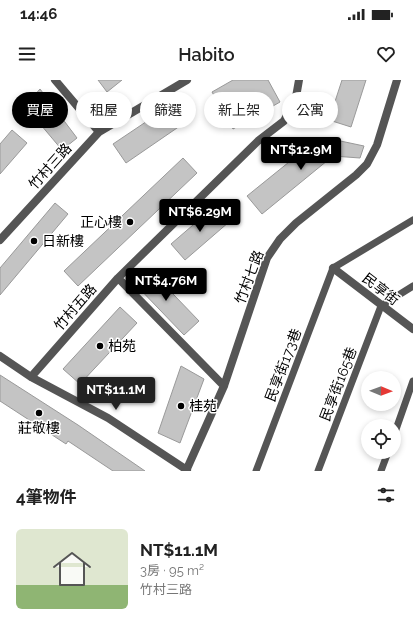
<!DOCTYPE html>
<html lang="zh-TW">
<head>
<meta charset="utf-8">
<style>
  :root { --surface:#fff; --page:#f6f6f6; --text:#222; --muted:#767676; --accent:#000 }
  body { margin:0; font-family:Raleway,"Noto Sans TC",sans-serif; background:var(--page); color:var(--text); height:100vh; display:flex; flex-direction:column; font-size:15px; white-space:nowrap }
  * { box-sizing:border-box; margin:0 }
  p { font-size:13px; color:var(--muted) }
  .icon { flex:none; width:22px; height:22px; fill:none; stroke:currentColor; stroke-width:2; stroke-linecap:round; stroke-linejoin:round }
  .map { position:relative; height:391px; overflow:hidden }
  .side { display:flex; flex-direction:column; background:var(--surface); flex:1 }
  .side>* { flex:none }
  .hud { position:absolute; left:12px; top:12px; width:389px; height:36px; display:flex; gap:8px }
  .needle { width:26px; rotate:91deg }
  .tools { position:absolute; left:361px; top:291px; display:grid; gap:8px }
  .tools a { display:grid; place-items:center; width:40px; height:40px; border-radius:50%; background:var(--surface); box-shadow:0 2px 6px #0003; font-size:20px }
  .price { position:absolute; translate:-50% -34px; padding:0 9px; border-radius:4px; background:var(--accent); color:#fff; font-size:13px; line-height:26px; filter:drop-shadow(0 1px 2px #0008) }
  .price::after { content:''; position:absolute; left:50%; top:24px; width:12px; height:9px; margin-left:-6px; background:inherit; clip-path:polygon(0 0,100% 0,50% 100%) }
  .price.active { background:#222; color:#fff }
  ul { padding:0; list-style:none }
  li { display:flex; align-items:center; gap:12px; height:100px; padding:0 16px }
  li span { display:grid; place-items:center; flex:none; width:112px; height:80px; border-radius:6px; color:#555 }
  li>.icon { margin-inline-start:auto }
  span .icon { width:48px; height:48px; fill:#fffc; stroke-width:1 }
  li b { font-size:17px }
  h2 { display:flex; justify-content:space-between; align-items:center; height:48px; padding:0 16px; font-size:17px }
  .pill { padding:0 14px; border-radius:18px; background:var(--surface); box-shadow:0 2px 6px #0003; font-size:14px; line-height:36px }
  .pill.active { background:var(--accent); color:#fff }
  .status { display:flex; justify-content:space-between; align-items:center; height:28px; padding:0 20px; background:var(--surface); direction:ltr }
  .status svg { height:11px; fill:currentColor }
  header { display:flex; justify-content:space-between; align-items:center; height:52px; padding:0 16px; background:var(--surface); font-size:18px; font-weight:600 }
  .map>svg:first-child { display:block }
  .building { fill:#c4c4c4; stroke:#999 }
  .lines { fill:none; stroke-linecap:round; stroke-linejoin:round }
  .lane { stroke:#555; stroke-width:7 }
  .street { stroke:#555; stroke-width:8 }
  .poi-dot { fill:#000; stroke:#fff; stroke-width:1.5 }
  .labels { text-anchor:middle; stroke-width:3; stroke-linejoin:round; paint-order:stroke }
  .street-label { font-size:14px; fill:#000; stroke:#fff }
  .poi-label { font-size:14px; fill:#000; stroke:#fff; text-anchor:start }
</style>
</head>
<body>
<div class="status"><b>14:46</b><svg viewBox="0 0 49 12"><path d="M0 12V9h3v3zM5 12V6h3v6zM10 12V3h3v9zM15 12V0h3v12zM26 1h20v11H26zM47 4h2v5h-2z"/></svg></div>
<header><svg class="icon" aria-label="menu" viewBox="0 0 24 24"><path d="M4 6h16M4 12h16M4 18h16"/></svg>Habito<svg class="icon" aria-label="heart" viewBox="0 0 24 24"><path d="M12 20l-8-8c-3-5 5-10 8-4 3-6 11-1 8 4z"/></svg></header>
<div class="map">
<svg width="413" height="391" viewBox="0 0 413 391">
  <rect width="100%" height="100%" fill="#fff"/>
  <path class="building" d="M98,0H122L107,12Z
    M233,0H268L280,22L233,49L212,12Z
    M342,0H366L351,47L329,40Z
    M40,9L77,58L62,70L25,26Z
    M180,19L193,37L126,83L113,64Z
    M12,50L27,63L0,94V64Z
    M331,59L364,66L360,78L333,76L262,134L247,116L315,61Z
    M183,78L197,93L78,206L64,191Z
    M55,123L68,134L0,215V188Z
    M215,126L229,142L185,180L171,164Z
    M149,189L199,241L184,255L134,203Z
    M120,227L137,243L80,304L63,289Z
    M181,286L204,299L180,363L158,353Z
    M0,295L78,345L145,391H113L68,361L66,364L0,321Z"/>
  <g class="lines">
    <path class="lane" d="M394,355L413,301
      M256,391L333,188L413,140
      M318,391L381,226L413,206
      M381,391L388,372"/>
    <path class="street" d="M55,0L99,52
      M0,160L99,52L187,0
      M333,188L413,249
      M118,198L224,306
      M0,276L31,297L108,338L187,390
      M31,297L118,198L258,61L284,41L296,17L299,0
      M186,391L224,306L267,178L280,159L296,143L356,95L367,84L377,65L397,0"/>
  </g>
  <g class="poi-dot">
    <circle cx="130" cy="142" r="4"/>
    <circle cx="34" cy="161" r="4"/>
    <circle cx="100" cy="266" r="4"/>
    <circle cx="181" cy="326" r="4"/>
    <circle cx="39" cy="333" r="4"/>
  </g>
  <g class="labels">
    <g class="street-label">
      <text transform="translate(50 86) rotate(-48)" y="5">竹村三路</text>
      <text transform="translate(249 197) rotate(-69)" y="5">竹村七路</text>
      <text transform="translate(381 209) rotate(38)" y="5">民享街</text>
      <text transform="translate(75 227) rotate(-49)" y="5">竹村五路</text>
      <text transform="translate(283 285) rotate(-69)" y="5">民享街173巷</text>
      <text transform="translate(338 304) rotate(-69)" y="5">民享街165巷</text>
    </g>
    <g class="poi-label">
      <text x="122" y="147" text-anchor="end">正心樓</text>
      <text x="42" y="166">日新樓</text>
      <text x="108" y="271">柏苑</text>
      <text x="189" y="331">桂苑</text>
      <text x="39" y="353" text-anchor="middle">莊敬樓</text>
    </g>
  </g>
</svg>
<div class="tools">
<a><svg class="needle" viewBox="-14 -14 28 28"><path d="M0-13l5 13h-10z" fill="#e53935"/><path d="M0 13l5-13h-10z" fill="#767676"/></svg></a>
<a><svg class="icon" aria-label="locate" viewBox="0 0 24 24"><circle cx="12" cy="12" r="6"/><path d="M12 2v4M12 18v4M2 12h4M18 12h4"/></svg></a>
</div>
<b class="price" style="left:301px;top:91px">NT$12.9M</b>
<b class="price" style="left:200px;top:153px">NT$6.29M</b>
<b class="price" style="left:166px;top:222px">NT$4.76M</b>
<b class="price active" style="left:116px;top:331px">NT$11.1M</b>
<div class="hud">
<a class="pill active">買屋</a>
<a class="pill">租屋</a>
<a class="pill">篩選</a>
<a class="pill">新上架</a>
<a class="pill">公寓</a>
</div>
</div>
<section class="side">
<h2>4筆物件<svg class="icon" aria-label="filters" viewBox="0 0 24 24"><path d="M4 7h16M4 17h16"/><circle cx="9" cy="7" r="2"/><circle cx="15" cy="17" r="2"/></svg></h2>
<ul>
<li><span style="background:linear-gradient(#dfe7d0 70%,#8fb573 0)"><svg class="icon" aria-label="home" viewBox="0 0 24 24"><path d="M3 11l9-7 9 7M6 9v11h12V9"/></svg></span><div><b>NT$11.1M</b><p>3房 · 95 m²</p><p>竹村三路</p></div></li>
</ul>
</section>
</body>
</html>
